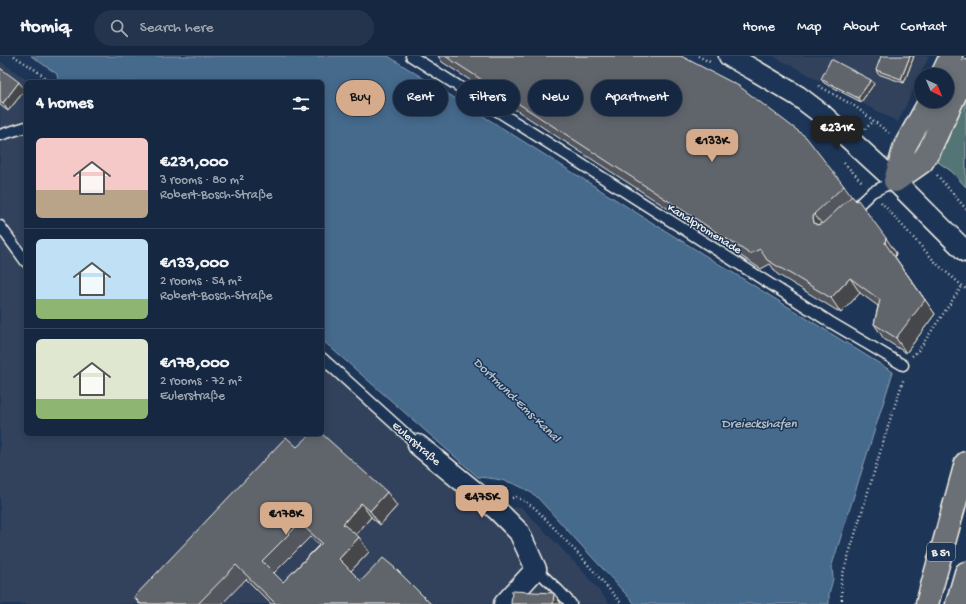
<!DOCTYPE html>
<html lang="en">
<head>
<meta charset="utf-8">
<style>
  :root { --surface:#162841; --page:#23344c; --text:#f1f3f6; --muted:#9ea6b1; --line:#35445a; --accent:#d6ab8b }
  body { margin:0; font-family:"Gochi Hand",sans-serif; background:var(--page); color:var(--text); height:100vh; display:flex; flex-direction:column; font-size:15px; white-space:nowrap }
  * { box-sizing:border-box; margin:0 }
  p { font-size:13px; color:var(--muted) }
  .icon { flex:none; width:22px; height:22px; fill:none; stroke:currentColor; stroke-width:2; stroke-linecap:round; stroke-linejoin:round }
  .map { position:relative; flex:1; overflow:hidden }
  .details { position:absolute; left:24px; top:24px; width:300px; height:356px; display:flex; flex-direction:column; background:var(--surface); border-radius:6px; box-shadow:0 2px 10px #0003,0 0 0 1px var(--line) }
  .details>* { flex:none }
  .banner { position:absolute; left:336px; top:24px; width:380px; height:36px; display:flex; gap:8px }
  .needle { width:26px; rotate:136deg }
  .tools { position:absolute; left:914px; top:12px; display:grid; gap:8px }
  .tools a { display:grid; place-items:center; width:40px; height:40px; border-radius:50%; background:var(--surface); box-shadow:0 2px 10px #0003,0 0 0 1px var(--line); font-size:20px }
  .price { position:absolute; translate:-50% -34px; padding:0 9px; border-radius:8px; background:var(--accent); color:#111; font-size:13px; line-height:26px; filter:drop-shadow(0 1px 2px #0008) }
  .price::after { content:''; position:absolute; left:50%; top:24px; width:12px; height:9px; margin-left:-6px; background:inherit; clip-path:polygon(0 0,100% 0,50% 100%) }
  .price.on { background:#222; color:#fff }
  ul { padding:0; list-style:none }
  li { display:flex; align-items:center; gap:12px; height:100px; padding:0 12px }
  li+li { border-top:1px solid var(--line) }
  li span { display:grid; place-items:center; flex:none; width:112px; height:80px; border-radius:6px; color:#555 }
  li>.icon { margin-inline-start:auto }
  span .icon { width:48px; height:48px; fill:#fffc; stroke-width:1 }
  li b { font-size:17px }
  h2 { display:flex; justify-content:space-between; align-items:center; height:48px; padding:0 12px; font-size:17px }
  .chip { padding:0 14px; border-radius:18px; background:var(--surface); box-shadow:0 2px 10px #0003,0 0 0 1px var(--line); font-size:14px; line-height:36px }
  .chip.on { background:var(--accent); color:#111 }
  header { display:flex; align-items:center; gap:24px; box-sizing:border-box; height:56px; padding:0 20px; background:var(--surface); border-bottom:1px solid var(--line) }
  header strong { font-size:19px }
  nav { display:flex; gap:22px; margin-inline-start:auto; font-size:14px }
  .search { width:280px; height:36px; background:var(--page); display:flex; align-items:center; gap:10px; box-sizing:border-box; padding:0 14px; border-radius:22px; color:var(--muted); font-size:15px }
  .map>svg:first-child { display:block }
  .built { fill:#31435d }
  .green { fill:#537575; stroke:#a4b3ae }
  .water { fill:#456a8c; stroke:#8ba0b1 }
  .lines { fill:none; stroke-linecap:round; stroke-linejoin:round }
  .lane-casing { stroke:#f4f1e8; stroke-width:13 }
  .street-casing { stroke:#f4f1e8; stroke-width:23 }
  .highway-casing { stroke:#f4f1e8; stroke-width:25 }
  .path { stroke:#f4f1e8; stroke-width:2.5; stroke-dasharray:1 3; stroke-linecap:butt }
  .lane { stroke:#1d3557; stroke-width:10 }
  .street { stroke:#1d3557; stroke-width:20 }
  .highway { stroke:#6b6f75; stroke-width:22 }
  .wall { fill:#53575d; stroke:#f4f1e8; fill-rule:evenodd }
  .shaded-wall { fill:#44474c; stroke:#f4f1e8 }
  .building { fill:#61656c; stroke:#f4f1e8; fill-rule:evenodd }
  .labels { text-anchor:middle; stroke-width:3; stroke-linejoin:round; paint-order:stroke }
  .shield { fill:#1d3557; stroke:#b4b9bc; stroke-width:1 }
  .shield-label { font-size:11px; font-weight:bold; fill:#f4f1e8 }
  .street-label { font-size:12px; fill:#f4f1e8; stroke:#1d3557 }
  .water-label { font-size:13px; font-style:italic; fill:#b7c2c8; stroke:#1d3557 }
</style>
</head>
<body>
<header>
<strong>Homiq</strong>
<div class="search"><svg class="icon" aria-label="search" viewBox="0 0 24 24"><circle cx="10" cy="10" r="6"/><path d="M15 15l6 6"/></svg>Search here</div>
<nav><a>Home</a><a>Map</a><a>About</a><a>Contact</a></nav>
</header>
<div class="map">
<svg width="966" height="548" viewBox="0 0 966 548">
  <rect width="100%" height="100%" fill="#1d3557"/>
  <filter id="ink" filterUnits="userSpaceOnUse"><feTurbulence type="fractalNoise" baseFrequency=".025" numOctaves="2"/><feDisplacementMap in="SourceGraphic" scale="8" xChannelSelector="R" yChannelSelector="G"/><feConvolveMatrix kernelMatrix="1 2 1 2 8 2 1 2 1" color-interpolation-filters="sRGB"/></filter>
  <g filter="url(#ink)">
    <path class="built" d="M773,0H929L898,66Z
      M0,5L30,26H26V378H322V297L424,386L509,452L521,451L580,512L610,548H0Z"/>
    <path class="green" d="M966,37V131L951,115L938,106Z"/>
    <path class="water" d="M31,0H388L648,164L893,316L832,509L833,523L829,538V548H635L536,440C516,426 503,423 478,421L322,284V26H58L57,18Z"/>
    <g class="lines">
      <g class="lane-casing">
        <path id="lane" d="M411,0L830,266L903,309
          M0,79L26,71
          M851,156L872,136L895,125
          M0,170L26,206
          M322,302L418,389
          M536,513L558,534L571,548"/>
      </g>
      <g class="street-casing">
        <path id="street" d="M729,0L754,14L798,40L823,59L895,125L966,196
          M418,389L497,454L519,476L536,513L504,548"/>
      </g>
      <g class="highway-casing">
        <path id="highway" d="M942,19L951,0
          M895,125L922,106L929,95L966,15
          M895,125L905,90L930,45
          M927,548L966,407
          M957,548L966,517"/>
      </g>
      <path class="path" d="M14,0C24,7 42,16 48,26
        M698,0L712,7
        M819,30L856,51L889,77
        M865,73L874,65
        M844,107L863,127
        M937,119L966,153
        M881,146L938,209L966,233
        M912,300L918,295L962,230
        M512,442L516,441L524,445L535,452L583,503L622,548
        M842,548L841,524L890,364L904,322"/>
      <use href="#lane" class="lane"/>
      <use href="#street" class="street"/>
      <use href="#highway" class="highway"/>
    </g>
    <path class="wall" d="M438,0H681L844,130L851,140L896,197L895,201L935,258L906,297L884,283L874,268L878,250L860,237L841,257L777,218L770,208L761,213L442,6Z
      M914,0L904,27L878,18L876,14Z
      M0,12L25,34L8,55L0,49Z
      M821,23L874,28L861,46L824,27Z
      M297,391L397,450L380,469L371,461L356,479L369,496L351,515L361,525L431,548H271L246,523L222,548H139L134,541ZM310,481L319,489L283,526L274,517Z"/>
    <path class="shaded-wall" d="M910,0H914L904,27L901,23Z
      M871,24L874,28L861,46L858,42Z
      M19,26L25,34L8,55L3,47Z
      M814,158L825,172L814,167L813,161Z
      M886,182L896,197L895,201L935,258L906,297L896,282L885,187Z
      M850,222L860,237L841,257L831,242Z
      M387,436L397,450L380,469L370,455Z
      M361,447L371,461L353,482L343,468Z
      M359,481L369,496L349,517L339,503Z
      M554,537L561,548H553Z"/>
    <path class="building" d="M445,0H681L739,30L806,81L844,130L814,158L813,161L814,167L817,169L823,167L852,140L856,145L858,144L886,182L885,187L925,244L896,282L874,268L880,244L850,222L831,242L767,204L760,193L750,198Z
      M881,0H910L901,23L876,14Z
      M831,3L871,24L858,42L821,23Z
      M0,12L19,26L3,47L0,45Z
      M311,378H322L387,436L370,455L361,447L343,468L359,481L339,503L361,525L383,502L395,512L431,548H276L236,509L198,548H141L134,541L286,381L297,391ZM300,467L322,487L283,526L262,505Z
      M512,535L554,537L553,548H511Z"/>
  </g>
  <g class="labels">
    <rect class="shield" x="927" y="487" width="28" height="18" rx="3"/>
    <g class="shield-label">
      <text x="941" y="500">B 51</text>
    </g>
    <g class="street-label">
      <text transform="translate(705 172) rotate(32)" y="4">Kanalpromenade</text>
      <text transform="translate(417 387) rotate(41)" y="4">Eulerstraße</text>
    </g>
    <g class="water-label">
      <text transform="translate(518 343) rotate(44)" y="5">Dortmund-Ems-Kanal</text>
      <text x="759" y="371">Dreieckshafen</text>
    </g>
  </g>
</svg>
<div class="tools">
<a><svg class="needle" viewBox="-14 -14 28 28"><path d="M0-13l5 13h-10z" fill="#e53935"/><path d="M0 13l5-13h-10z" fill="#9ea6b1"/></svg></a>
</div>
<b class="price on" style="left:837px;top:94px">€231K</b>
<b class="price" style="left:712px;top:107px">€133K</b>
<b class="price" style="left:482px;top:463px">€475K</b>
<b class="price" style="left:286px;top:480px">€178K</b>
<div class="banner">
<a class="chip on">Buy</a>
<a class="chip">Rent</a>
<a class="chip">Filters</a>
<a class="chip">New</a>
<a class="chip">Apartment</a>
</div>
<section class="details">
<h2>4 homes<svg class="icon" aria-label="filters" viewBox="0 0 24 24"><path d="M4 7h16M4 17h16"/><circle cx="9" cy="7" r="2"/><circle cx="15" cy="17" r="2"/></svg></h2>
<ul>
<li><span style="background:linear-gradient(#f6c9c9 65%,#b9a48a 0)"><svg class="icon" aria-label="home" viewBox="0 0 24 24"><path d="M3 11l9-7 9 7M6 9v11h12V9"/></svg></span><div><b>€231,000</b><p>3 rooms · 80 m²</p><p>Robert-Bosch-Straße</p></div></li>
<li><span style="background:linear-gradient(#bfe0f5 75%,#8fb573 0)"><svg class="icon" aria-label="home" viewBox="0 0 24 24"><path d="M3 11l9-7 9 7M6 9v11h12V9"/></svg></span><div><b>€133,000</b><p>2 rooms · 54 m²</p><p>Robert-Bosch-Straße</p></div></li>
<li><span style="background:linear-gradient(#dfe7d0 75%,#8fb573 0)"><svg class="icon" aria-label="home" viewBox="0 0 24 24"><path d="M3 11l9-7 9 7M6 9v11h12V9"/></svg></span><div><b>€178,000</b><p>2 rooms · 72 m²</p><p>Eulerstraße</p></div></li>
</ul>
</section>
</div>
</body>
</html>
